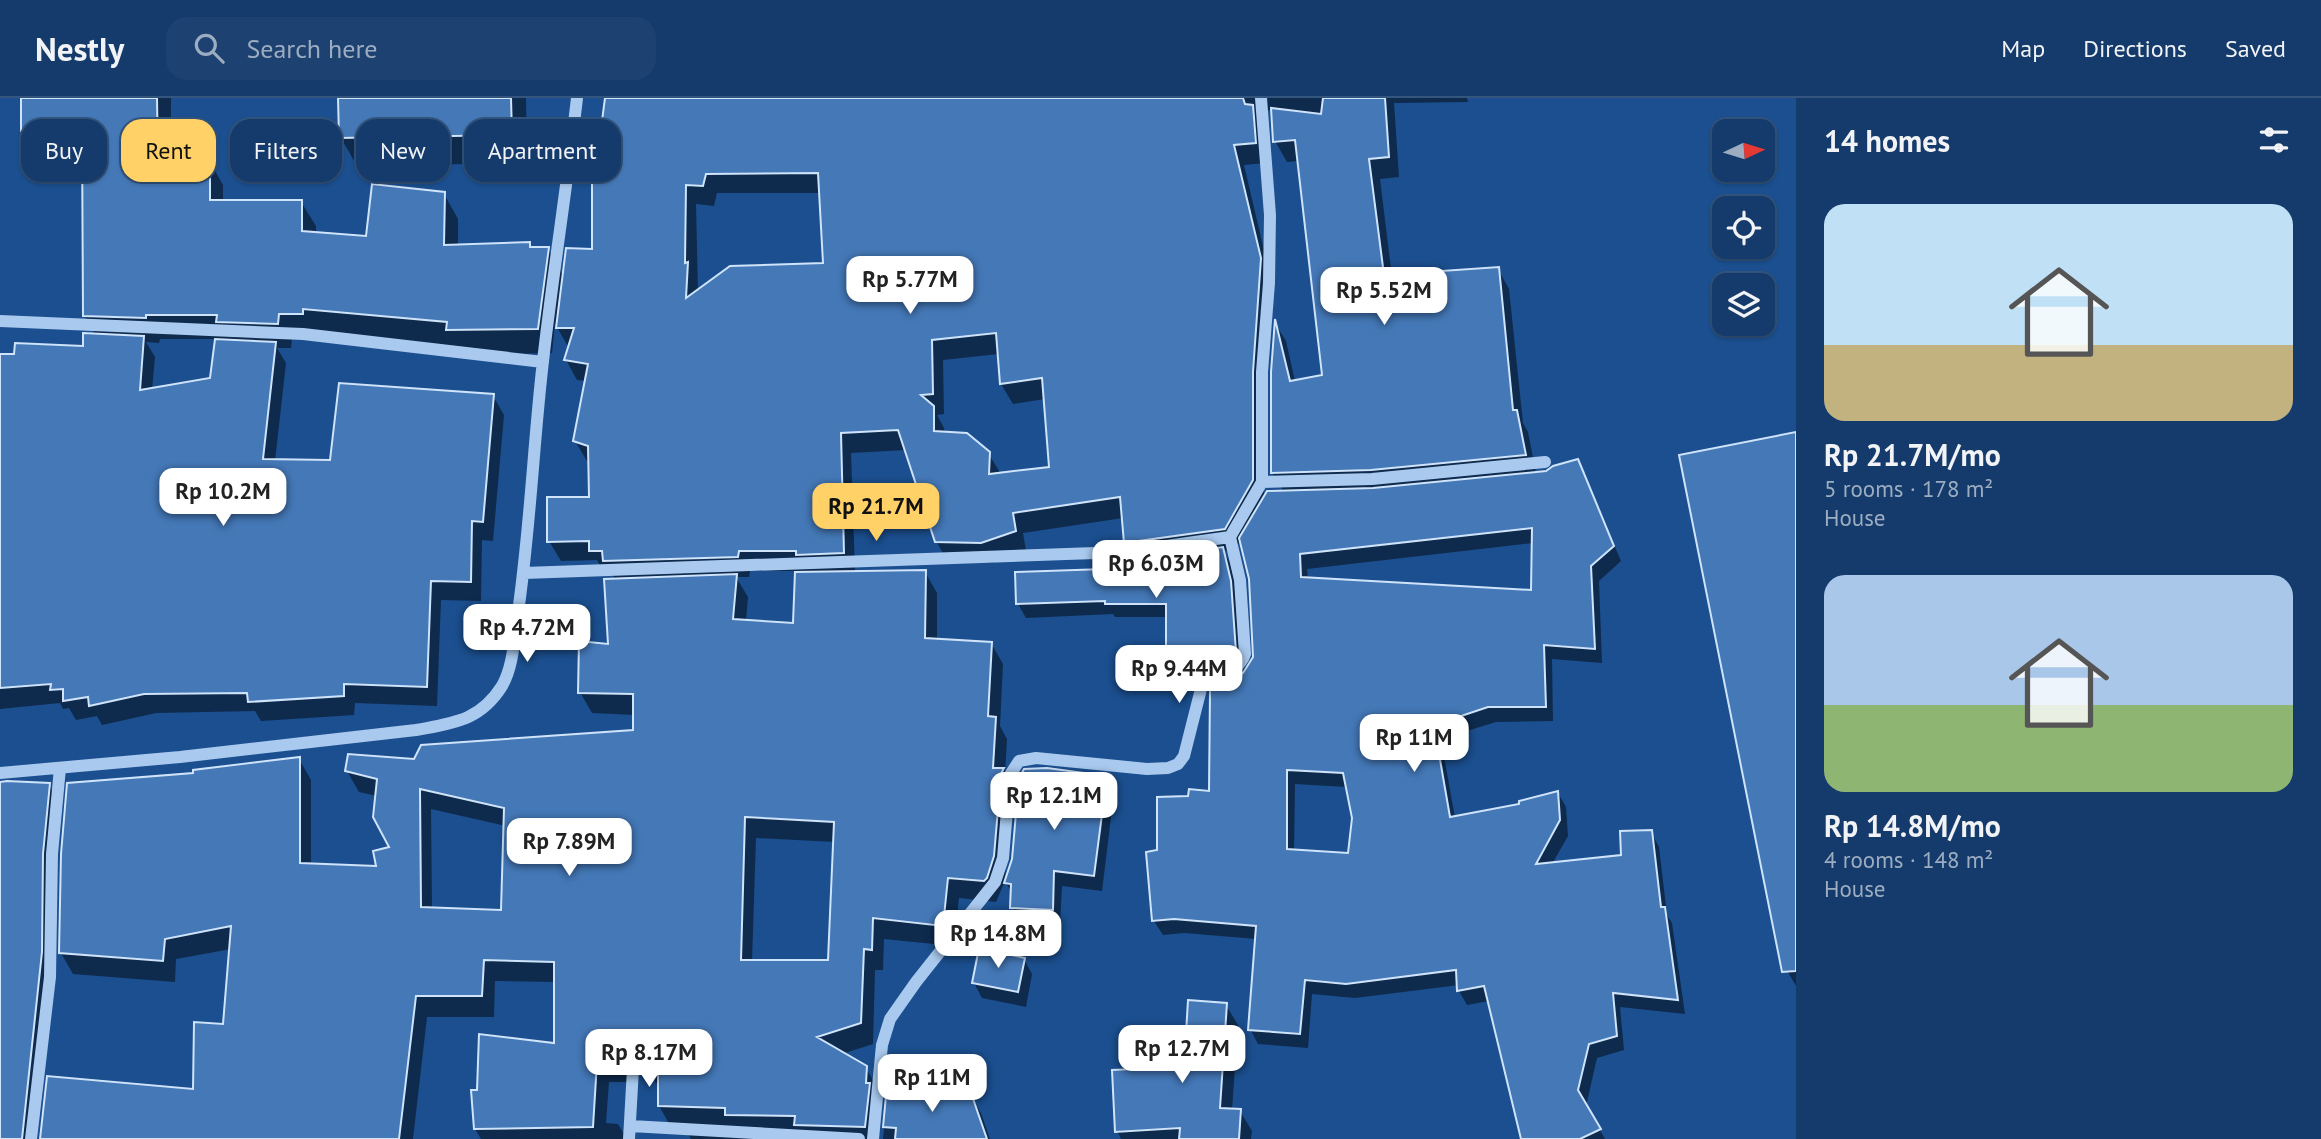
<!DOCTYPE html>
<html lang="en">
<head>
<meta charset="utf-8">
<style>
  :root { --surface:#143b6b; --page:#1d4271; --text:#f1f3f6; --muted:#9dadc1; --line:#33557e; --accent:#ffd166 }
  body { margin:0; font-family:"PT Sans",sans-serif; background:var(--page); color:var(--text); height:100vh; display:flex; flex-direction:column; font-size:26px; white-space:nowrap }
  * { box-sizing:border-box; margin:0 }
  p { font-size:23px; color:var(--muted) }
  .icon { flex:none; width:38px; height:38px; fill:none; stroke:currentColor; stroke-width:2; stroke-linecap:round; stroke-linejoin:round }
  .map { position:relative; flex:1; overflow:hidden }
  .details { display:flex; flex-direction:column; background:var(--surface); width:525px }
  .details>* { flex:none }
  .banner { position:absolute; left:21px; top:21px; width:665px; height:63px; display:flex; gap:14px }
  .needle { width:46px; rotate:86deg }
  .controls { position:absolute; left:1712px; top:21px; display:grid; gap:14px }
  .controls a { display:grid; place-items:center; width:63px; height:63px; border-radius:14px; background:var(--surface); box-shadow:0 2px 5px #0004,0 0 0 2px var(--line); font-size:35px }
  .price { position:absolute; translate:-50% -60px; padding:0 16px; border-radius:14px; background:#fff; color:#222; font-size:23px; line-height:46px; filter:drop-shadow(0 2px 4px #0008) }
  .price::after { content:''; position:absolute; left:50%; top:42px; width:21px; height:16px; margin-left:-10px; background:inherit; clip-path:polygon(0 0,100% 0,50% 100%) }
  .price.active { background:var(--accent); color:#111 }
  ul { padding:0; list-style:none }
  li { display:grid; align-content:center; gap:14px; height:371px; padding:0 28px }
  li span { display:grid; place-items:center; height:217px; border-radius:21px; color:#555 }
  li>.icon { margin-inline-start:auto }
  span .icon { width:126px; height:126px; fill:#fffc; stroke-width:1 }
  li b { font-size:30px }
  h2 { display:flex; justify-content:space-between; align-items:center; height:84px; padding:0 28px; font-size:30px }
  .chip { padding:0 24px; border-radius:21px; background:var(--surface); box-shadow:0 2px 5px #0004,0 0 0 2px var(--line); font-size:24px; line-height:63px }
  .chip.active { background:var(--accent); color:#111 }
  header { display:flex; align-items:center; gap:42px; box-sizing:border-box; height:98px; padding:0 35px; background:var(--surface); border-bottom:2px solid var(--line) }
  header strong { font-size:33px }
  nav { display:flex; gap:38px; margin-inline-start:auto; font-size:24px }
  .search { width:490px; height:63px; background:var(--page); display:flex; align-items:center; gap:18px; box-sizing:border-box; padding:0 24px; border-radius:21px; color:var(--muted); font-size:26px }
  main { display:flex; flex:1; min-height:0 }
  .map>svg:first-child { display:block }
  .shadow { fill:#0007; fill-rule:evenodd }
  .building { fill:#4478b7; stroke:#cfe3fa; stroke-width:2; fill-rule:evenodd }
  .lines { fill:none; stroke-linecap:round; stroke-linejoin:round }
  .minor { stroke:#a9c9ee; stroke-width:12 }
</style>
</head>
<body>
<header>
<strong>Nestly</strong>
<div class="search"><svg class="icon" aria-label="search" viewBox="0 0 24 24"><circle cx="10" cy="10" r="6"/><path d="M15 15l6 6"/></svg>Search here</div>
<nav><a>Map</a><a>Directions</a><a>Saved</a></nav>
</header>
<main>
<div class="map">
<svg width="1796" height="1041" viewBox="0 0 1796 1041">
  <rect width="100%" height="100%" fill="#1b4f8f"/>
  <path class="shadow" d="M23,0H171V62H209L223,87V104H301L316,128V136L367,140L444,96L458,121V148L529,146L531,150L548,151L564,179L594,152L595,86L606,0H1467L1468,4L1394,5L1399,79L1380,81L1392,179L1498,171L1509,191L1523,325L1528,334L1536,375L1547,374L1577,364L1585,378L1621,463L1599,483L1602,565L1552,561L1553,623L1496,624L1441,641L1455,720L1521,707L1558,695L1566,709L1568,738L1552,766L1623,758L1651,734L1659,749L1667,817L1672,825L1685,916L1620,909L1624,952L1597,960L1586,1008L1605,1041H1525L1489,903L1467,907L1459,893V887L1355,900L1312,896L1308,950L1258,946L1250,931L1257,841L1184,835L1163,837L1154,823L1159,754L1190,700L1211,695L1244,576L1255,560L1250,481L1241,441L1236,451L1223,453L1230,464L1238,498L1242,571L1235,577L1219,585L1175,584L1168,570L1167,519H1115L1113,516L1026,520L1018,506L1107,473L1128,469L1136,463L1126,445L1123,420L1023,435L1026,453L993,465L948,464L936,443L906,352L851,355L855,474H925L937,495V542L991,545L1003,566L1000,628L1007,641L1005,676L1012,698L1005,781L1106,680L1114,695L1102,793L1062,788L1060,826L1021,824L1012,809L1013,797L1005,783L996,804L959,800L954,848L884,841L883,872H875L873,946L842,956L866,970L878,991L877,1041H691L684,1029H671L659,1008L660,985H656L645,966L638,970L636,984H609L606,1025L618,1026L627,1041H481L475,1031L479,994L556,947L555,884L495,883L494,919H427L413,1041H42L194,993L224,928L231,851L176,861L175,884L73,876L61,855L195,677L299,661L311,682V767L378,770L391,750L377,698L359,694L347,673L635,634V617L592,615L580,594L610,548L616,482L610,473H603L597,462L561,463L549,443L591,400L590,365L587,363L575,343L586,283L577,282L566,262L569,250L555,226L552,255L462,257L292,241L291,250H277L286,265L275,363L331,364L493,298L504,317L493,443L482,442L481,503L441,502L437,608L355,605L354,617L261,623L255,613L156,615L102,627L97,618L76,622L69,610L63,611L60,605L0,611V258L84,249L96,238L84,217V57H37L23,32ZM1272,11L1275,43L1287,64L1299,63L1324,278L1295,283L1286,243L1276,227L1272,375L1284,394L1264,402V295L1271,182L1244,67L1266,65L1267,13ZM717,95H821L825,166L698,193L696,106L714,108ZM160,241H216L212,282L152,292L155,259L146,244L159,245ZM999,256L1001,286L1013,306L1045,301L1051,371L1001,376L988,355L945,336L944,330L937,317L944,316L943,262ZM1533,445V494L1308,481L1307,471ZM750,473H797L795,526L746,523L748,499L736,479H749ZM1295,686L1347,689L1353,719L1350,757L1294,753ZM431,711L506,728L503,814L432,811ZM756,740L835,744L830,864L752,863Z
    M340,0H526L527,65L357,68L341,40Z
    M1796,336V888L1781,862Z
    M0,685L49,687L61,708L36,1041H0Z
    M1024,861L1032,876L1026,909L982,900L974,885Z
    M1226,907L1238,927L1232,1012L1240,1013L1252,1033L1251,1041H1121L1117,1033L1186,970Z
    M889,988L969,994L981,1015L990,1041H883Z"/>
  <path class="building" d="M21,0H157L158,60H210V102H302V133L366,138L372,86L445,94L444,147L530,144V149H549L538,231L446,232L447,224L303,211V216H279L278,226L216,224L217,217H146V220L83,218L82,32L21,33Z
    M338,0H511L512,37L339,40Z
    M605,0H1243L1245,6L1253,7L1256,45L1234,47L1261,160L1253,274V382L1225,431L1124,445L1120,399L1013,415L1016,433L981,445L935,444L898,332L841,335L844,455L796,457V453H739L738,459L603,463L602,453H589V443L547,444V399H589L588,348L573,343L588,266L564,262L574,230H556L566,150L592,151V84H594ZM818,75L823,165L730,168L686,200L688,164L685,165L686,87L703,88L706,76ZM996,235L1000,286L1042,280L1049,369L989,376L990,354L967,335L934,333V308L921,297L933,296L932,242Z
    M1323,0H1385L1389,59L1369,61L1384,177L1499,169L1513,312H1517L1526,357L1371,372L1271,375V274L1275,221L1290,283L1322,277L1295,42L1273,44L1271,10L1321,16Z
    M83,235L144,238L140,292L210,280L215,241L276,244L263,361L330,362L339,285L494,296L483,424L472,423L471,484L431,483L427,589L344,586V598L248,604L247,595L144,596L89,608L88,599L63,603V591L50,592L51,586L0,590V256H14L15,245L83,248Z
    M1796,334V873L1782,874L1679,357Z
    M1578,361L1614,448L1591,468L1595,551L1544,547L1546,609H1488L1434,627L1450,719L1519,706V703L1558,693L1560,722L1536,766L1621,757L1620,733L1652,732L1661,809H1665L1678,902L1613,895L1617,938L1589,946L1578,992L1601,1031L1580,1041H1521L1484,888L1457,893L1456,872L1346,886L1305,882L1300,936L1248,932L1256,828L1174,821L1152,823L1146,754L1157,752V699L1188,698L1189,691L1209,693L1210,592L1243,575L1253,559L1249,481L1239,440L1267,393L1373,390L1546,373L1553,368ZM1532,430L1531,492L1301,479L1300,456ZM1287,672L1343,675L1352,720L1348,755L1287,751Z
    M1223,449L1231,483L1236,554L1228,564L1209,572V570L1166,571V506H1105V503L1016,506L1015,474L1105,471V467H1126V463Z
    M926,472L925,540L992,544L988,618L996,619L993,670H1004L1001,676L994,758L987,780L984,783L948,780L943,828L873,820L872,852L864,851L861,925L817,939L867,968L866,985H870L865,1029L794,1027L795,1018L725,1017V1010L658,1008V964H642V950L634,944L626,949L625,964H597L593,1029L474,1031L471,992H477L479,936L554,945V864L484,862L482,898H416L399,1041H40L47,978L193,991L194,924L223,926L231,828L165,841L163,863L59,855L61,756L67,685L193,675V672L300,659V765L376,768L373,753L389,749L373,719L377,681L345,673L348,656L414,661L421,647L633,632V596L578,595L579,543L608,546L604,481L737,476L733,521L793,525L795,474ZM420,691L504,710L501,812L421,809ZM745,719L834,724L828,862H741Z
    M1047,670L1107,678L1094,778L1054,773L1053,812L1010,810L1011,786L1004,785L1012,761L1019,680L1024,671Z
    M7,683L50,685L43,756L42,854L22,1041H0V684Z
    M979,850L1025,860L1018,894L972,885Z
    M1188,902L1227,905L1220,1010L1241,1011L1239,1041H1179L1180,1030L1115,1034L1112,972L1184,969Z
    M887,987L970,992L987,1041H895L896,1030L883,1029Z"/>
  <g class="lines">
    <path class="minor" d="M0,223L303,236L543,264
      M1262,384L1372,381L1545,364
      M524,475L1124,454L1230,439
      M0,675L180,659L416,632C453,625 480,623 502,588C513,569 514,543 517,521C530,436 533,349 543,263C553,175 567,88 577,0
      M631,1028L859,1041
      M31,1041L50,879L52,756L60,670
      M629,1041L634,953
      M873,1041L882,947L890,921L916,884L995,784L1003,760L1010,677L1019,663L1036,660L1147,671L1168,670L1178,666L1184,658L1202,587C1217,574 1238,576 1245,556L1240,482L1230,439L1262,384V274L1269,185L1270,117L1261,0"/>
  </g>
</svg>
<div class="controls">
<a><svg class="needle" viewBox="-14 -14 28 28"><path d="M0-13l5 13h-10z" fill="#e53935"/><path d="M0 13l5-13h-10z" fill="#9dadc1"/></svg></a>
<a><svg class="icon" aria-label="locate" viewBox="0 0 24 24"><circle cx="12" cy="12" r="6"/><path d="M12 2v4M12 18v4M2 12h4M18 12h4"/></svg></a>
<a><svg class="icon" aria-label="layers" viewBox="0 0 24 24"><path d="M12 4l9 5-9 5-9-5zM3 14l9 5 9-5"/></svg></a>
</div>
<b class="price" style="left:910px;top:218px">Rp 5.77M</b>
<b class="price" style="left:1384px;top:229px">Rp 5.52M</b>
<b class="price" style="left:223px;top:430px">Rp 10.2M</b>
<b class="price active" style="left:876px;top:445px">Rp 21.7M</b>
<b class="price" style="left:1156px;top:502px">Rp 6.03M</b>
<b class="price" style="left:527px;top:566px">Rp 4.72M</b>
<b class="price" style="left:1179px;top:607px">Rp 9.44M</b>
<b class="price" style="left:1414px;top:676px">Rp 11M</b>
<b class="price" style="left:1054px;top:734px">Rp 12.1M</b>
<b class="price" style="left:569px;top:780px">Rp 7.89M</b>
<b class="price" style="left:998px;top:872px">Rp 14.8M</b>
<b class="price" style="left:1182px;top:987px">Rp 12.7M</b>
<b class="price" style="left:649px;top:991px">Rp 8.17M</b>
<b class="price" style="left:932px;top:1016px">Rp 11M</b>
<div class="banner">
<a class="chip">Buy</a>
<a class="chip active">Rent</a>
<a class="chip">Filters</a>
<a class="chip">New</a>
<a class="chip">Apartment</a>
</div>
</div>
<section class="details">
<h2>14 homes<svg class="icon" aria-label="filters" viewBox="0 0 24 24"><path d="M4 7h16M4 17h16"/><circle cx="9" cy="7" r="2"/><circle cx="15" cy="17" r="2"/></svg></h2>
<ul>
<li><span style="background:linear-gradient(#bfe0f5 65%,#c2b280 0)"><svg class="icon" aria-label="home" viewBox="0 0 24 24"><path d="M3 11l9-7 9 7M6 9v11h12V9"/></svg></span><div><b>Rp 21.7M/mo</b><p>5 rooms · 178 m²</p><p>House</p></div></li>
<li><span style="background:linear-gradient(#a9c7e8 60%,#8fb573 0)"><svg class="icon" aria-label="home" viewBox="0 0 24 24"><path d="M3 11l9-7 9 7M6 9v11h12V9"/></svg></span><div><b>Rp 14.8M/mo</b><p>4 rooms · 148 m²</p><p>House</p></div></li>
</ul>
</section>
</main>
</body>
</html>
